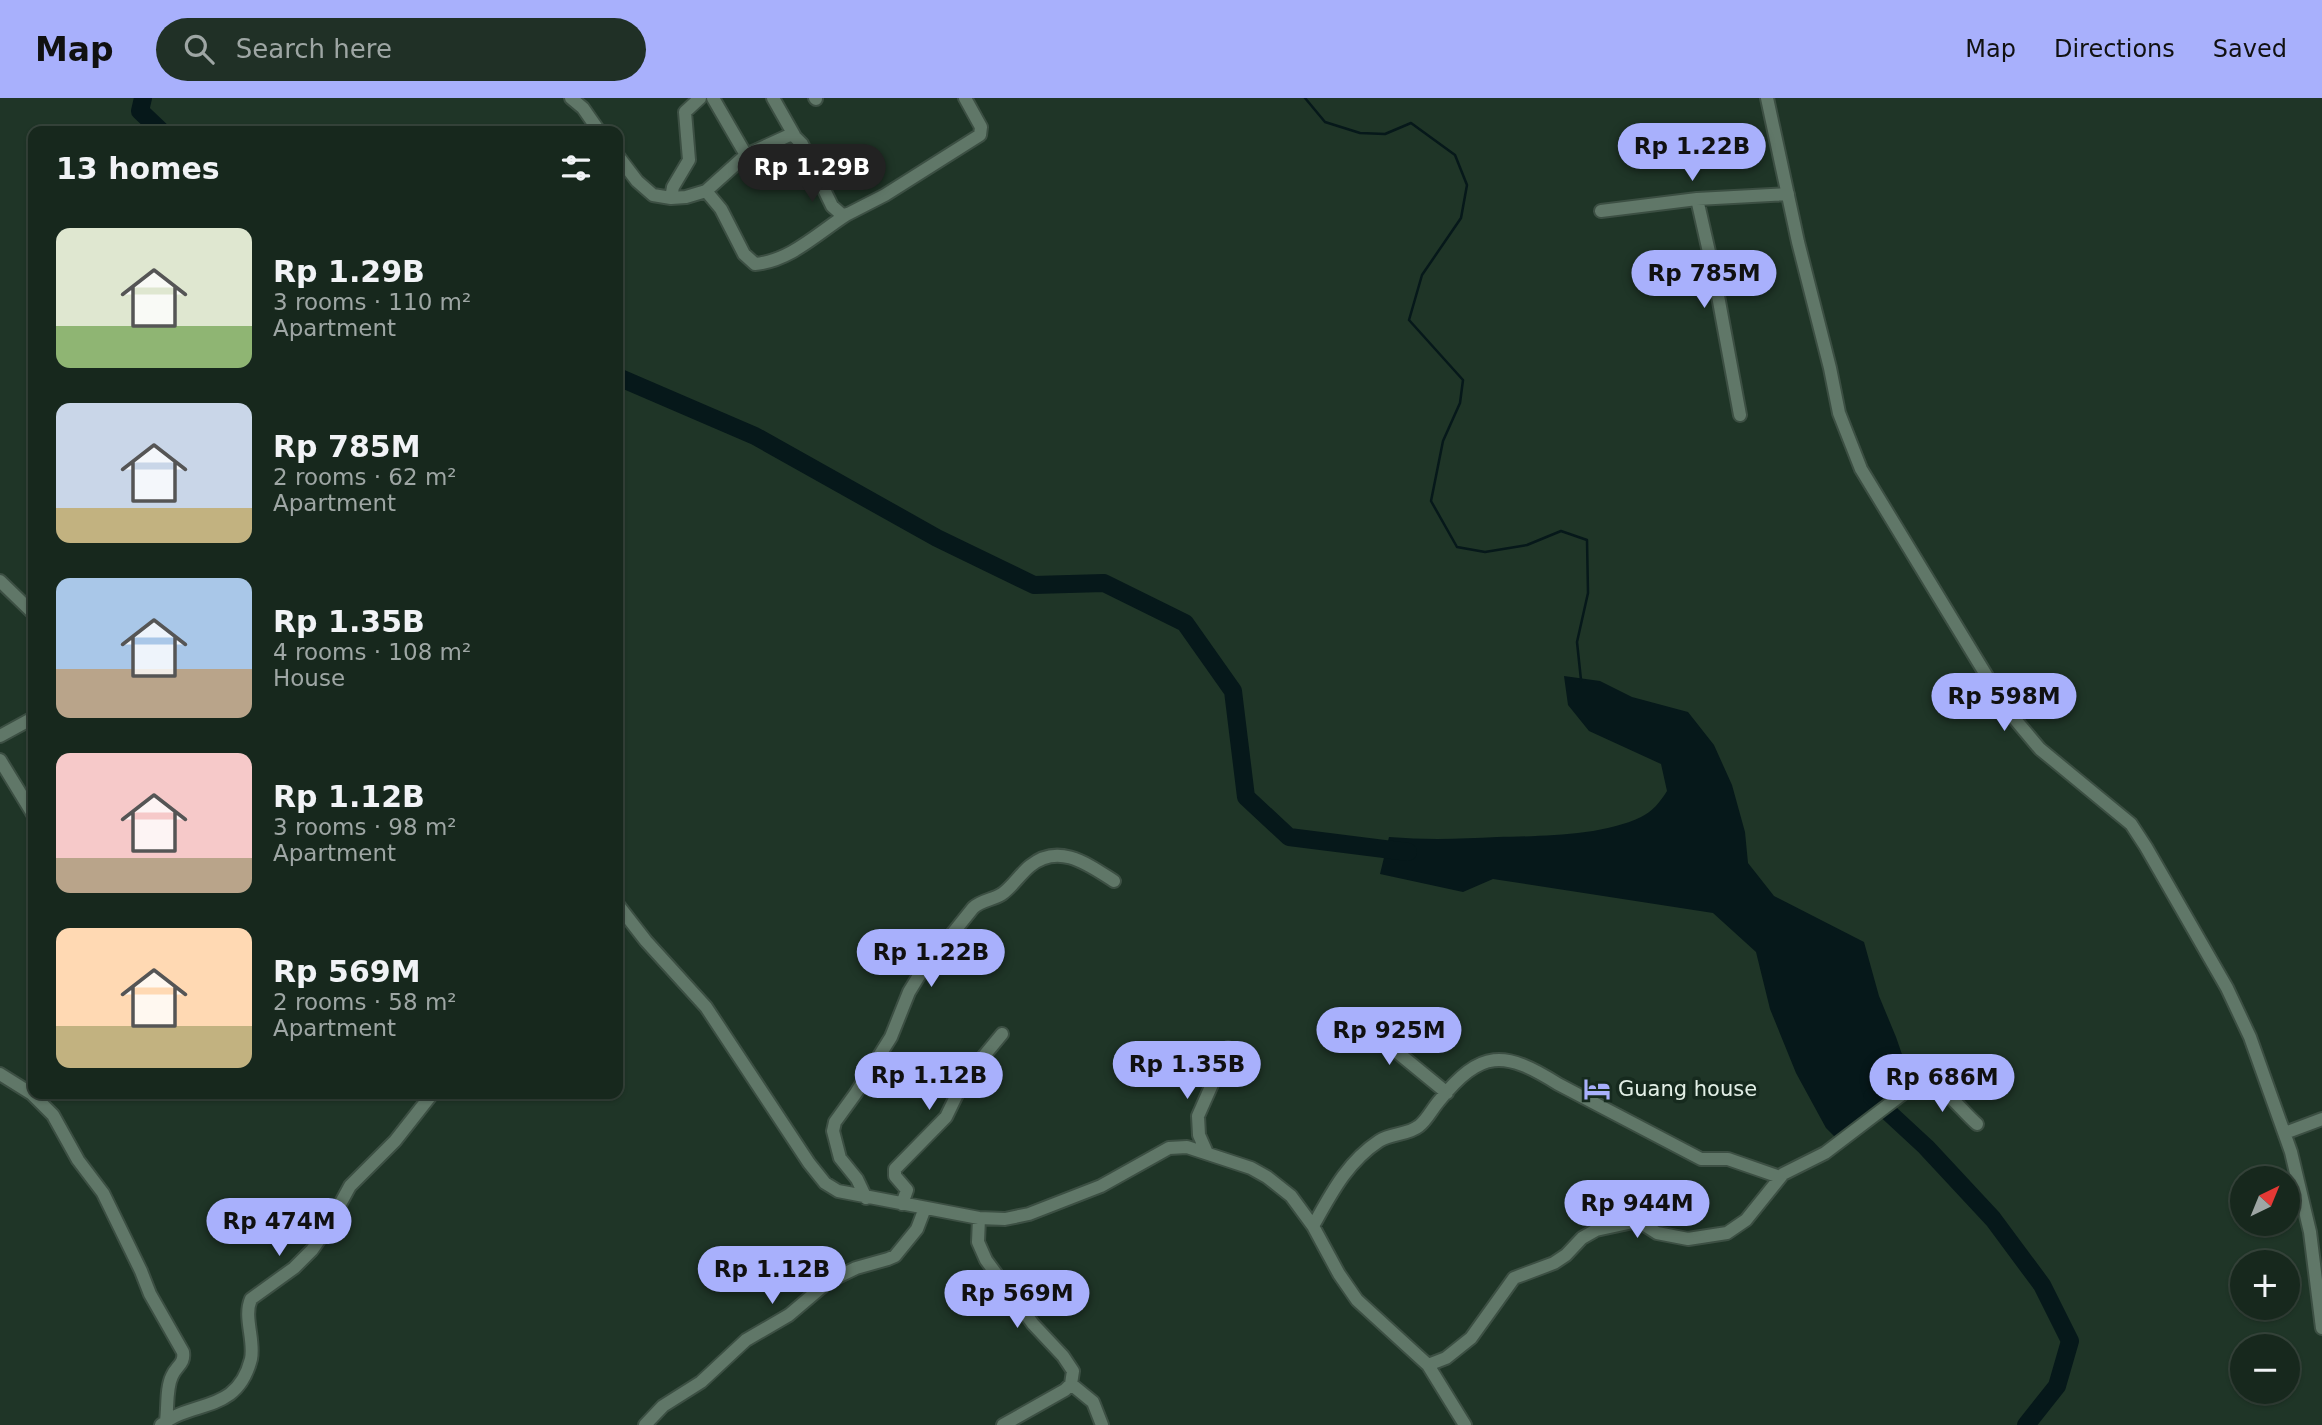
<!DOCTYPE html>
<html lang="en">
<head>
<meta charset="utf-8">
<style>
  :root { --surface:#17281d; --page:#203026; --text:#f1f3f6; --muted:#9ea6a4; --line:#36443b; --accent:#a8b0fc }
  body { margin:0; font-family:"DejaVu Sans",sans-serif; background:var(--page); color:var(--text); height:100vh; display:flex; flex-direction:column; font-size:26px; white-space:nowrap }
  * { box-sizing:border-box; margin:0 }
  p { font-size:23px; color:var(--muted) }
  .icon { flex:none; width:38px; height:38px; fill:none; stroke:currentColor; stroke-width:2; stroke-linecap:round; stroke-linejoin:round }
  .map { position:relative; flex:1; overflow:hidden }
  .sheet { position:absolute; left:28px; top:28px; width:595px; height:973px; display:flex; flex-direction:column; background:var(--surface); border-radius:14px; box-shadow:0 2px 5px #0004,0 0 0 2px var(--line) }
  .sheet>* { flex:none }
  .needle { width:46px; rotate:43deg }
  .fabs { position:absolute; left:2230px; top:1068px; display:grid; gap:14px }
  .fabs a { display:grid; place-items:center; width:70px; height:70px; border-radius:50%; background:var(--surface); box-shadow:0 2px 5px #0004,0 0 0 2px var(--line); font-size:35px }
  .price { position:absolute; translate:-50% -60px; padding:0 16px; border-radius:24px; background:var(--accent); color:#111; font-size:23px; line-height:46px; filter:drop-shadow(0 2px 4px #0008) }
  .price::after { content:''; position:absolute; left:50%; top:42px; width:21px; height:16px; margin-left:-10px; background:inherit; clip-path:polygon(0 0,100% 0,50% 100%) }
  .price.current { background:#222; color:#fff }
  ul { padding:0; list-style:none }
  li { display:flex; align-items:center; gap:21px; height:175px; padding:0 28px }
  li span { display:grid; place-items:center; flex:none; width:196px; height:140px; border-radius:14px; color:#555 }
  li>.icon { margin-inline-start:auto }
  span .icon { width:84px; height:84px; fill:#fffc; stroke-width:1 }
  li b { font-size:30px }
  h2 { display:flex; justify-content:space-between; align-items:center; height:84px; padding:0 28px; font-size:30px }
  header { display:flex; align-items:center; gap:42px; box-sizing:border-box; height:98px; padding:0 35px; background:var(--accent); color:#111 }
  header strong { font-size:33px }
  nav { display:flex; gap:38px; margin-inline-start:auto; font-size:24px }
  .search { width:490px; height:63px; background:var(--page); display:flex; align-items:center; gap:18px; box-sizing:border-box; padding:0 24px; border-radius:38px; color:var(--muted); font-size:26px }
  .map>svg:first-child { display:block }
  .water { fill:#06181a }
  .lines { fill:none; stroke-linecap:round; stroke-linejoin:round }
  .stream { stroke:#06181a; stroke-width:2.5 }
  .river { stroke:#06181a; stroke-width:18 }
  .minor-casing { stroke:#3c4f43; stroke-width:16 }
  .minor { stroke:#607768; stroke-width:12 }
  .labels { text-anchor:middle; stroke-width:7; stroke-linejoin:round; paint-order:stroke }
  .poi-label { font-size:21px; fill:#e2efe6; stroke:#162a1e; text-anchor:start }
</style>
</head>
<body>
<header>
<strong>Map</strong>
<div class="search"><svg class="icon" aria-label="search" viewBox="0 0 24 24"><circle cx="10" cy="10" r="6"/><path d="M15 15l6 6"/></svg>Search here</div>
<nav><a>Map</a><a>Directions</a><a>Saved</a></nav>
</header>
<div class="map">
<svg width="2322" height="1327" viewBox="0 0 2322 1327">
  <rect width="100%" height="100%" fill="#1f3527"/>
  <path class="water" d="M1564,578L1600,583L1632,599L1688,614L1714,647L1732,687L1745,734L1748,765L1774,798L1864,844L1879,898L1896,939L1913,988L1839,1043L1826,1030L1796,975L1770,911L1756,854L1713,815L1493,781L1463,794L1380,776L1389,739C1425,742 1461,741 1497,739C1540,738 1602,738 1641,719C1652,714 1661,703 1667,693L1661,666L1589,633L1568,607Z"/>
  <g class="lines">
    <path class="stream" d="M1305,0L1325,24L1360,35L1385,36L1411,25L1455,57L1467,87L1461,120L1422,177L1409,222L1463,282L1460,305L1443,343L1431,403L1457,449L1485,454L1527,447L1561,433L1587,442L1588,495L1577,544L1581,582"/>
    <path class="river" d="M143,0L140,13L161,33
      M618,279L755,338L937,440L1034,487L1104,485L1185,525L1233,593L1246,699L1289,739L1408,754
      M1872,999L1926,1049L1993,1121L2042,1187L2070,1243L2057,1288L2026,1327"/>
    <g class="minor-casing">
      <path id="minor" d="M571,0L583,10L599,33
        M713,0L746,57
        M773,0L794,37
        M815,0L816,1
        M1767,0L1798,144L1830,270L1839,315L1861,371L2008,613L2040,651L2131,726L2146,749L2227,890L2250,939L2291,1054L2310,1134L2322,1230
        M618,58L637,83L653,97L671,100L686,99L706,93L746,57L792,36L802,46L832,108L841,116L846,117L885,97L980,37L981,29L965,0
        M706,93L721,111L744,156L755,166C790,163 818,135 846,117
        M671,100L673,89L689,62L685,14L700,0
        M1697,101L1714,176L1740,317
        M1601,113L1697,101L1788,96
        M0,483L33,515
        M0,638L33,620
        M0,662L33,716
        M618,807L646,843L706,909L809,1065L825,1085L838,1093L979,1120L1005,1121L1029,1116L1101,1088L1169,1050L1187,1049L1251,1070L1267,1079L1291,1098L1313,1128L1339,1176L1357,1202L1428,1267L1465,1327
        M1352,917L1447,995
        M0,976L32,996L53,1017L78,1062L103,1095L141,1173L150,1196L183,1254C185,1266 176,1268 172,1278C166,1290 168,1309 166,1323
        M2285,1035L2322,1021
        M1207,1055L1199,1037L1198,1018L1228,950
        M866,1100L857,1081L840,1060L833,1033L835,1024L856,995L891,939L909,894L920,876L973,810C981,802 993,802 1002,796C1013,788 1020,776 1030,768C1059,744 1089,767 1114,783
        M902,1106L907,1092L895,1078V1071L946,1019L964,982L1002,936
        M979,1120L978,1144L986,1162L1033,1226L1063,1258L1073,1273L1071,1286L1065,1292L1003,1327
        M1313,1128C1331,1096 1347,1064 1379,1043C1391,1035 1408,1037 1419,1028C1427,1022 1432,1011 1439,1003C1481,951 1504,952 1558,986L1701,1061H1728L1780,1079
        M1428,1267L1446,1260L1471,1240L1514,1180L1554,1165L1566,1157L1582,1140L1596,1132L1633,1124L1643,1126L1657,1135L1688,1141L1727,1135L1746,1122L1783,1076L1825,1055L1913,988C1945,983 1955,1007 1977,1026
        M1071,1286L1093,1304L1102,1327
        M161,1327C194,1301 237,1316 251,1261C255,1242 243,1219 251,1201L294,1170L312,1152L326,1132L350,1088L395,1043L432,996
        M645,1327L663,1308L701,1284L746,1242L789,1217L829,1183L856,1170L888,1161L895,1158L917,1131L925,1110"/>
    </g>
    <use href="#minor" class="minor"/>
  </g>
  <defs>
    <g id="hotel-bare" transform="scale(2.1)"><path d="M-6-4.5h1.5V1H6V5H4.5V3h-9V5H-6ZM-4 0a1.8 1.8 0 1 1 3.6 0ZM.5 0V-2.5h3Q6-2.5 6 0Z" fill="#a8b0fc" stroke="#162a1e" stroke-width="2.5" paint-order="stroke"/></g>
  </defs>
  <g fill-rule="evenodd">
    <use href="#hotel-bare" x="1597" y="991"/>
  </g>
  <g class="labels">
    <g class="poi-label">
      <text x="1618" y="998">Guang house</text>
    </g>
  </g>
</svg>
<div class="fabs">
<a><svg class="needle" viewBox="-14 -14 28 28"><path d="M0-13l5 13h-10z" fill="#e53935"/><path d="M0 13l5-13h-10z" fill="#9ea6a4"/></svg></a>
<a>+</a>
<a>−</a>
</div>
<b class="price" style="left:1692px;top:85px">Rp 1.22B</b>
<b class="price current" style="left:812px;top:106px">Rp 1.29B</b>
<b class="price" style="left:1704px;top:212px">Rp 785M</b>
<b class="price" style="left:2004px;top:635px">Rp 598M</b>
<b class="price" style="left:931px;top:891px">Rp 1.22B</b>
<b class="price" style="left:1389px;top:969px">Rp 925M</b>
<b class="price" style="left:1187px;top:1003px">Rp 1.35B</b>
<b class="price" style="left:929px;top:1014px">Rp 1.12B</b>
<b class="price" style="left:1942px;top:1016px">Rp 686M</b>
<b class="price" style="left:1637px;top:1142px">Rp 944M</b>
<b class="price" style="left:279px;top:1160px">Rp 474M</b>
<b class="price" style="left:772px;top:1208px">Rp 1.12B</b>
<b class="price" style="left:1017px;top:1232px">Rp 569M</b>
<section class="sheet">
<h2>13 homes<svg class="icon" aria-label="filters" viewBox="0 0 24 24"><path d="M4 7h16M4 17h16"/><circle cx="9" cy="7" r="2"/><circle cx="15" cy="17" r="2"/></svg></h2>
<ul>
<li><span style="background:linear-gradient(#dfe7d0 70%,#8fb573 0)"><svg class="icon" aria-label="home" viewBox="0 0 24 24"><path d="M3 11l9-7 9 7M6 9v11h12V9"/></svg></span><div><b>Rp 1.29B</b><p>3 rooms · 110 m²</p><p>Apartment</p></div></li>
<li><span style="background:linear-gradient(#c9d6e8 75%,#c2b280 0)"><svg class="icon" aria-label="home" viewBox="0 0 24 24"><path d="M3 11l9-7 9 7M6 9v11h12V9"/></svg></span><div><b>Rp 785M</b><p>2 rooms · 62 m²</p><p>Apartment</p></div></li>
<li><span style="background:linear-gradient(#a9c7e8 65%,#b9a48a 0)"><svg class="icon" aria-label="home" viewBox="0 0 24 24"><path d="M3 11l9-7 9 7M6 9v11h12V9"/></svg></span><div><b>Rp 1.35B</b><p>4 rooms · 108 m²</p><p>House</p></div></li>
<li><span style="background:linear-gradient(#f6c9c9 75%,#b9a48a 0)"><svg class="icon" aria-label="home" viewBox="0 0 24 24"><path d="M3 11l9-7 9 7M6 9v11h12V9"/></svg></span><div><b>Rp 1.12B</b><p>3 rooms · 98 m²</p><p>Apartment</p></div></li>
<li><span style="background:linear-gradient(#ffd9b3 70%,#c2b280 0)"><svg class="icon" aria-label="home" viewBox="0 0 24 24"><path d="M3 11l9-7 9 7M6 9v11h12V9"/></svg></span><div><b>Rp 569M</b><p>2 rooms · 58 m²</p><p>Apartment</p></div></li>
</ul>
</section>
</div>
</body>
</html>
